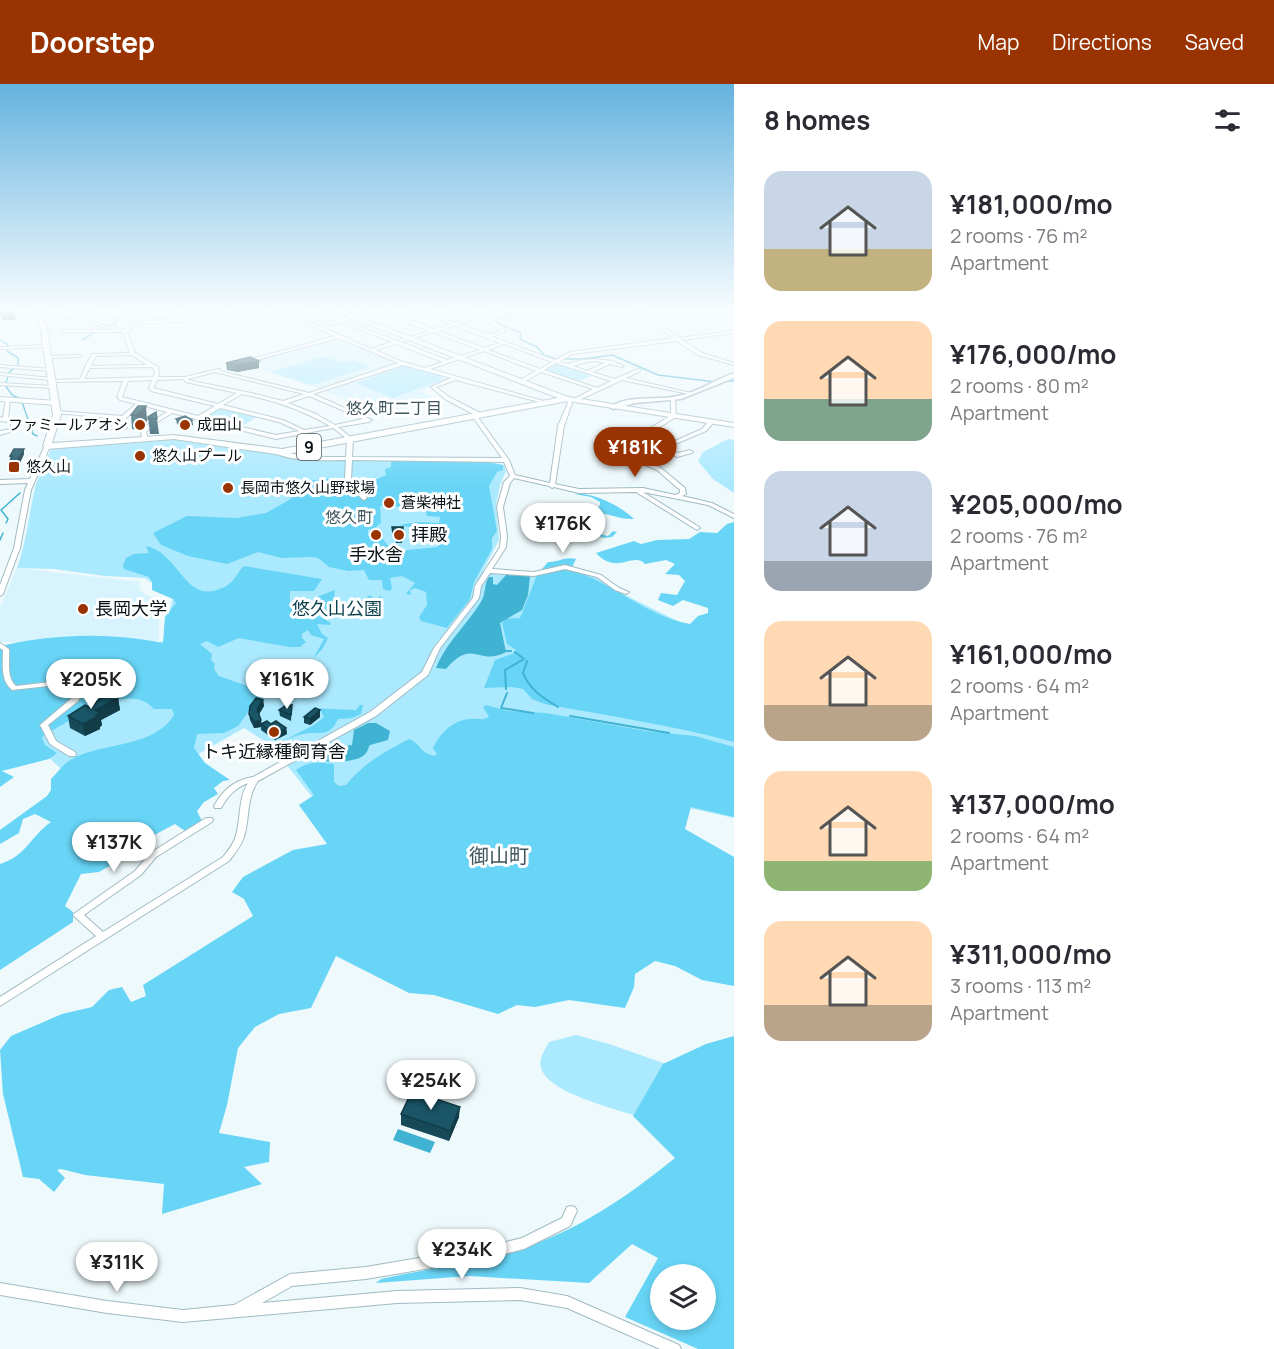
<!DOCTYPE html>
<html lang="en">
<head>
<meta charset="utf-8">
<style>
  :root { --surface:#fff; --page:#f7f7f7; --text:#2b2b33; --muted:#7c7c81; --accent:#993402 }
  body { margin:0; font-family:Manrope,"Noto Sans JP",sans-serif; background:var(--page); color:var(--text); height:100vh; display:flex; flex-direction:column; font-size:22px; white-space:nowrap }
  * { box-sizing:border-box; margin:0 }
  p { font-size:20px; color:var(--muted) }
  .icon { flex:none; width:33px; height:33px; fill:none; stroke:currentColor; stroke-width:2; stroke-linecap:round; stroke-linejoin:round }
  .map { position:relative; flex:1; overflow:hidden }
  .panel { display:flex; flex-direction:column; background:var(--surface); width:540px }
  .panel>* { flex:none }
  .fabs { position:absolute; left:650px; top:1180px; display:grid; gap:12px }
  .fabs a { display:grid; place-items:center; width:66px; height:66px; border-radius:50%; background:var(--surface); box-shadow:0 3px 9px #0003; font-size:30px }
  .price { position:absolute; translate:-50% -51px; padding:0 14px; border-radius:21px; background:#fff; color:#222; font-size:20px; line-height:39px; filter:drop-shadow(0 2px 3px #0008) }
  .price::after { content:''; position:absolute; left:50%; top:36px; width:18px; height:14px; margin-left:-9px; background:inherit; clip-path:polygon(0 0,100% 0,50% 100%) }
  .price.on { background:var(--accent); color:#fff }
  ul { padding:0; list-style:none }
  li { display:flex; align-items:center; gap:18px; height:150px; padding:0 30px }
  li span { display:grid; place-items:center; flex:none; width:168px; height:120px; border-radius:18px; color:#555 }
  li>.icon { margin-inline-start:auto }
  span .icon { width:72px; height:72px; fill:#fffc; stroke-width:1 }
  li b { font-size:26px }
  h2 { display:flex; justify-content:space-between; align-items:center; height:72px; padding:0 30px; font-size:26px }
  header { display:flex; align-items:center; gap:36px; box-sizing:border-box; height:84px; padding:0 30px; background:var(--accent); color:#fff }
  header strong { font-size:28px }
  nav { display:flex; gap:33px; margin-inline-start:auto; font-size:21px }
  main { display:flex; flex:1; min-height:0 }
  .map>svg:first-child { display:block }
  .built { fill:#d7f3fd }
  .green { fill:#abe9fe }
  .forest { fill:#68d5f6; fill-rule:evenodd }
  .water { fill:#40b2d2 }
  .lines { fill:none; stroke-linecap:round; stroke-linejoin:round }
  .stream-far1 { stroke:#40b2d2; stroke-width:1.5 }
  .stream { stroke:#40b2d2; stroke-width:2 }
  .minor-casing { stroke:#a0bac3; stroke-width:2 }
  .tertiary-casing { stroke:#a0bac3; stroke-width:2 }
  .secondary-casing { stroke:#a0bac3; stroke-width:3 }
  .primary-casing { stroke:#a0bac3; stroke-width:2 }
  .minor { fill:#fff; fill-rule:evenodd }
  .tertiary { fill:#fff; fill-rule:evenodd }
  .secondary { fill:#fff; fill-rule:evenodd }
  .primary { fill:#fff; fill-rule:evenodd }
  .wall { fill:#164a59 }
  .shaded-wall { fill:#123c48 }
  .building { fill:#1a5667; stroke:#123c48; stroke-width:1.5 }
  .poi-dot { fill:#993402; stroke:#fff; stroke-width:2 }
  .labels { text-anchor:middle; stroke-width:6; stroke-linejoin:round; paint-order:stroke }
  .far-poi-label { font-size:15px; fill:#091316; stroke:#fff; text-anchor:start }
  .far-neighbourhood-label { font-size:16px; fill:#3f565e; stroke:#fff }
  .shield { fill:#fff; stroke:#535a5c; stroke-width:1.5 }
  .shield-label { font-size:16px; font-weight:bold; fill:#091316 }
  .poi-label { font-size:18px; fill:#091316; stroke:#fff; text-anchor:start }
  .park-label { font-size:18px; fill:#0c3f4d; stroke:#fff }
  .neighbourhood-label { font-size:20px; fill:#3f565e; stroke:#fff }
</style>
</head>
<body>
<header>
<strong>Doorstep</strong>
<nav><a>Map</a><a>Directions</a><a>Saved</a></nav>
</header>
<main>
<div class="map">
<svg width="734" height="1265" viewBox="0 0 734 1265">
  <rect width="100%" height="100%" fill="#eef9fc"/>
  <path class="built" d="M338,254L401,280L320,305L261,286L264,284L253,278Z
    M403,281L452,294L421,307L435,316L400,325L406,329L400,333L388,331L383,332L323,306Z
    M17,484L140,498L139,505L146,511L169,518L170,521L159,531V557L142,562L0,558V523Z"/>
  <path class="green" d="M321,273H328L342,279L353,276L369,283L312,301L270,288Z
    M555,280H558L591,292L577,298L544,287Z
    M403,282L440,292L443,296L393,314L356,299Z
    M220,323L258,332L241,343L202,334Z
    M175,354L288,373L486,377L504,381L506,387L500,401L496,421L499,456L483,487L527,491L563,484L597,493L613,505L734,565V734L640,713L357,770L272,662L244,644L188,676L131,750L1,629L136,567L163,557L173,513L145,494L105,492L54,485L17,484C27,456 29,428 36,400C40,388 46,377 51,365L60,362Z
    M728,355L734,356V409L713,395L698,377L703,368Z
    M576,951L609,960L675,983L640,1033C616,1025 548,1009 541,984C538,975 545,966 549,958Z"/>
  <path class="forest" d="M391,377L486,378L503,381V386L497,388L489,402L497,447L492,454V465L474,498L470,515L447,544L421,537L419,533L427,521L426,508L415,504L410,506L411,511L406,510L415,499L402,492L390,494L392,505L389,507L383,505L382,496H369L364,486L348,487L329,483L318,474L310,473L282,474L258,468L227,480L188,472L161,461L153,449L187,432L236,434L266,429L289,416L298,407L299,398L333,394L375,396L386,391L385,385L391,383ZM380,422L425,424L427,432L440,433L439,439L418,438L399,441L409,443L437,442L438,463L407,466L397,472L381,453L368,452V446L376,443L381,439Z
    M574,410C593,408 621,422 634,435C620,436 610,429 596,429V433L591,434L594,444L600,450L608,452L613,447L617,448L612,453L604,454L596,451L579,456L568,451L535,449L552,441H578L586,434L578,427L592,430L600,421V418L591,413Z
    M734,438V658C672,641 608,632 545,620L532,615L523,605L512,603L484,604L495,576L512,570L516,566L507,560L502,539L506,535L520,534L537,491L548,478C558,478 566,472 576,475L573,481L574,487C615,500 646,532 690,540L698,532L708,529V524L683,516L673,522L658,516L661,509L677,511L685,497L679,491L665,490L675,480L666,476L645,480C633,467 617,492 596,469L634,457L641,460L657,456L689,455L700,448L717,449L727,440Z
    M146,462C178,468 184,517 217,506C221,504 226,503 229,500C236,495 238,487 244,482L322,495L314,507H290V522L315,530L331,539L330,541L317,540L322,550L328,554L323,564L313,575L324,555L311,551L308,546L302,550V554L306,558L300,563H289L239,554L218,563L207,557L200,560L212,570L211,576L215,580L214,585L219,592L270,610L252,623L238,642L224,649L197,650L194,664L205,679L230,696L223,697L214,704L218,710L204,718L197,727L202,737L185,747L175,740L111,774L113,780L99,788L81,790L65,822L73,828V838L0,886V780C26,772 30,753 51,738L35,730L23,735L19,749L0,760V746L47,712L51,706V695C57,689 64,679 72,675C103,658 154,664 174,631L172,625H154C129,595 71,637 44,651L42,654L45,661L57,669L49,675L2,687L14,693L0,703V562C55,550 108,548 163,559L165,533L176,519L173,515L152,506V498L149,493L124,485L123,481L126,474L134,470L149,469Z
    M335,506L334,514C349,521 356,522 370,511L375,517L380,512L383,515L378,523L370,529L344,532H332L322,528L316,516L319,512Z
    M360,621H363L361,630L352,634L338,635C331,650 325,649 311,649C301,649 288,655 279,659L314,641L324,633L320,626L308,624L356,626Z
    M486,621L508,627L546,629L646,647L695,652L734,663V733L691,723L685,745L734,773V902L702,896L675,882L655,877L635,890L634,903L625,924L569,916L535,923L517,921L498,930L434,911L409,909L336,872L311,924L279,930L255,943L238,964L227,1021L219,1049L270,1058L269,1078L244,1083L262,1100L162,1130L164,1100L85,1091L61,1085L57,1086L65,1094L54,1108L39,1095L23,1093L3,1010L0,966L11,952L62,930L92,923L109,906L122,903L131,918L146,912L143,901L253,832L244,815L232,808L243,793L293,766L327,760L299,721L314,711L296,686C308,677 319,678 334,680V698L339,702L346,701C364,679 384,668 409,655C421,660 420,669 434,672L437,670L433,664C440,649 453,636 470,635C478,634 482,637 489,633L483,623Z
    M734,952V1265H698L625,1233L658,1174L632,1160L589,1199L469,1192L376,1199L381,1195C432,1184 485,1177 534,1160C585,1142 633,1108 675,1074L633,1032L663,980L706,960ZM660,1191H705V1236H660Z"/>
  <path class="water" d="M506,491L530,492L528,511L522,526L500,539L506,568C478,583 473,553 446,585L436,584C447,557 468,540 482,516C486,508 484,500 489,493H493V500L497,501Z
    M368,639H376L390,647L388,656L370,661C368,663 368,667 366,669C358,681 318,678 307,675L322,665L352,661L354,646Z
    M398,1045L435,1058L430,1069L393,1056Z"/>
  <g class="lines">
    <path class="stream-far1" d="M491,225L514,231L499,234L495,238L521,249L520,255L537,263L544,271L556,275H584L612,271L658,291L716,298
      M0,256L7,260V267L18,274V282L10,287L5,301L12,311L21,315L33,350L37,352
      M82,256L104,243L116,240L117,235L125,229L124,225
      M725,297H734
      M6,439L8,435L1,426L20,409
      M0,456L3,449"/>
    <path class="stream" d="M506,567H511
      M527,577L523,589C530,606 543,614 558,623
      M506,605L505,586L524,575L515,568
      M507,609L501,624L533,629
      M570,632L669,649"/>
    <g class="minor-casing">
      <path id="minor" d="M67,225H95L93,226H69Z
        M132,225C141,225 155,229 162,228C168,227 171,225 177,225L167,229L170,230L238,225H261L170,232L162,231L146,237L232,233L250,229L252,230L232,235L141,240L127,247L135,269L158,283L159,289L158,293H185L218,285H220V287L309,309L398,279L339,254L245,279V277L335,252L275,225H281L292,230L309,225H317L340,235L373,225H380L434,245L451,240L412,225H418L455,239L474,233L451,225H458L491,235L506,247L492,253L555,276L571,268L674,254L632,225H637L679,254L734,247V249L682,256L702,269L734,279V281L698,271L677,257L572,270L559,278L568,280L582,276L595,275L612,277L624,282L622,283L610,280L592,288L615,295L638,285L640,286V287L626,294L691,309L689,310L622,296L579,316H571L572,319L564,342L555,400L579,405L643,404L675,411L680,409V406L657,386L625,372L615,363L638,352L671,331V315L673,314L675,315L676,333L642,354L622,363L629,370L661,384L685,404L686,410L682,412L712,419L734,430V434L708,421L643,408L699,443L700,444L697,446L636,408L579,409L554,403L552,404L549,402L514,394L510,399L503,423L507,452L506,463L492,485L534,488L565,481L601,491L619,504L629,508L628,509L626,510L615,506L597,493L565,485L534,492L490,489L481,502L479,514L440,564L428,591L376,632L258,697C246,714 250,734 244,753C241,762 235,769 229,777L0,922V913L96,852L75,833L73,831L75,829L135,787L150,769L206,734H212L213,736L212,738L156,773L141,791L84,831L103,848L223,773C227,768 231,763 234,757C242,738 237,716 248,699C235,704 228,712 221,724H215L214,722C223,706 234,696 253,693L370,628L422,588L434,564L473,514L475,502L500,463L501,452L497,423L504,398L510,392L504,378L352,376L351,395L367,414L364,416L362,415L345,395L346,376C323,376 294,379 273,368L276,366C299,373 322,373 346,373L347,355L333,344L276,355L172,329L156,339L146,348L148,354L145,356L142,354L141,347L152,337L167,328L141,321L117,342L126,343L127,344C123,347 114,347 110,344L119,335L57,329L55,328L57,327L122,332L136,320L120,316L117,313L123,297L52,298H50V296L0,291V289L52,294L54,296L80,295L85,283L92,270L130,269L123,248H62V246H115L74,235L41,233L39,232L40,231L74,233L124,246L146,234L157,230ZM312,227L336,236L318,242L295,231ZM376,227L429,247L397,257L344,237ZM477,234L487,237L501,247L488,251L459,240ZM340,238L392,258L371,265L322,243ZM455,242L500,259L484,264L438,247ZM433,248L480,266L447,276L401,258ZM396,260L443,278L425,284L400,277L375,266ZM504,260L552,278L540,285L488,266ZM484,267L536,287L520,296V298H524L541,288L593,305L576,314H568L566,315L568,319L558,342L550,399L515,391L509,376L477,332H482V330L449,313L436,303L456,296L547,320V318L430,285ZM132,271L147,281L91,282L96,272ZM595,277L605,279L587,287L573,282L583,279ZM556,279L611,297L597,304L544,286ZM403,281L451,294L431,303L445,315L475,331L472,332L502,374L352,373L353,355L338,343L369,338L372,336L313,310ZM152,283L154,285L155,289L153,293L84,295L90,284ZM215,288L304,310L283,317L251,309L188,296V295ZM183,295L186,298L237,309L218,320L153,304L157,296ZM152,296L149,304L151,307L215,322L198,332L122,313L128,297ZM242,310C273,316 302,326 330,342L304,346L283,336L223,321ZM309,312L363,335L335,341L316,330L288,319ZM220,324L279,338L299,347L276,351L203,334Z
        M49,261V262L47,263L0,265V263Z
        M79,271H81V273L48,274L46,273L48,272Z
        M0,281L51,285L53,286L51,287L0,283Z
        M0,299L53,302L55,303L53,304L0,301Z
        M6,314L10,315L8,335L15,336L17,346L0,351V347L11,345V338L0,337V333L3,334Z
        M709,337L714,338L706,347L666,364L678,369L690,366L693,368L692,369L677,373L659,364L702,345Z
        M45,361L50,362L31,406L20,464L3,510L0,512V501L14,464L25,406L28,399L0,400V396L30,395Z
        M0,559L9,565C10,578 6,593 16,602L68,596H71L83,608L78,617L48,641L56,657L75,668L76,670L75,672H69L50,660L40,641L72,614L75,608L66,600L12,606C0,596 3,580 3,566L0,564Z
        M571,1122L575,1123L577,1127L570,1142L524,1165L489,1174L366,1195L292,1202L262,1219L397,1207L520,1204L567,1212L679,1261L681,1265H660L567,1224L520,1216L397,1219L183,1238L107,1229L0,1211V1199L107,1217L183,1226L234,1221L290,1190L366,1183L489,1162L522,1154L562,1134L567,1123Z"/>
    </g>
    <g class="tertiary-casing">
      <path id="tertiary" d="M0,313L56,317L59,319L56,321L0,317Z"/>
    </g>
    <g class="secondary-casing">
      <path id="secondary" d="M734,289V294L731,295L681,315L635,319L613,325L610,323C630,310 656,317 678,312C698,308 715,296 734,289Z"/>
    </g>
    <g class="primary-casing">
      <path id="primary" d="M32,225H38L46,240L61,331L52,359L174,351L282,365L558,314L329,225H338L568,313L734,339V343L568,317L282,371L174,355L47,365L43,362L53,331L40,240Z"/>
    </g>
    <use href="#minor" class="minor"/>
    <use href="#tertiary" class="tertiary"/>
    <use href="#secondary" class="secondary"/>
    <use href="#primary" class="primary"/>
  </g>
  <path class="wall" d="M0,225L14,230L16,236H3L0,231Z
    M226,279L259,284L237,288L227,286Z
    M138,322L147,337L139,346L132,345L131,331Z
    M156,328L159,350H150L148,333Z
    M176,335L192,336L193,341L184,344L177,340Z
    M24,365V370L18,383H11L10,377L11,375L10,372Z
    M392,443H403L402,459H396V454H393Z
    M118,614L120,626L101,636L102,641L100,643V645L85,652L70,644L68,632L89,623Z
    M263,616L264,622L259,630L262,640H271L286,644L287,650L275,656L261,646V643L254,644L250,636L249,630Z
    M292,621L291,637L280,632L279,626Z
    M320,626V633L310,641L304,639V633Z
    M401,1030L459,1033L449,1057L401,1041Z"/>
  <path class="shaded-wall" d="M259,277V284L237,288L236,281Z
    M146,322L147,337L139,346L137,331Z
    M192,336L193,341L184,344L183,339Z
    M24,365V370L18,383L17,377Z
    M118,614L120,626L101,636L102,641L100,643V645L85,652L83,640L95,626Z
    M263,616L264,622L258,632L257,625Z
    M320,626V633L310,641V635Z
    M261,636V643L254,644V638Z
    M286,644L287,650L275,656V650Z
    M460,1023L459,1033L449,1057L450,1047Z"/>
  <path class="building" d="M0,225H11L14,230H2Z
    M250,273L259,277L236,281L226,279Z
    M138,322H146L137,331H131Z
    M156,328L157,335H148V333Z
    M185,332L192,336L183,339L176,335Z
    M14,365H24L17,377H10L12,372H10Z
    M392,443H403L402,454H396V449H393Z
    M108,609L118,614L95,626L100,629L96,631L98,632L83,640L68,632L85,621L89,623Z
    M256,614L263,616L257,625L261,636L254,638L249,630L250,622Z
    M292,621L291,631L279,626L285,622Z
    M315,624L320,626L310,635L304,633Z
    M267,637L271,640L276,637L286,644L275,650L261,640Z
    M412,1007L460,1023L450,1047L401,1030Z"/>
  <linearGradient id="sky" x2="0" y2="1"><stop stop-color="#65b3df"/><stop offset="0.56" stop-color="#f7fcfe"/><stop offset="1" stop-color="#f7fcfe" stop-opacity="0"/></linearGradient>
  <rect width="734" height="402" fill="url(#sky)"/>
  <g class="poi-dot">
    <circle cx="140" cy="341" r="6"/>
    <circle cx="185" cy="341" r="6"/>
    <circle cx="140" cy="372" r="6"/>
    <rect x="8" y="377" width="12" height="12" rx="3"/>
    <circle cx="228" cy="404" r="6"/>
    <circle cx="389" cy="419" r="6"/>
    <circle cx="376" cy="451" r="6"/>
    <circle cx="399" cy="451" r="6"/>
    <circle cx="83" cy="525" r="6"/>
    <circle cx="274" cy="648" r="6"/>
  </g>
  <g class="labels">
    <g class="far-poi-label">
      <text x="128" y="346" text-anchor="end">ファミールアオシ</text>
      <text x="197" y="346">成田山</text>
      <text x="152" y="377">悠久山プール</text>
      <text x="26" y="388">悠久山</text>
      <text x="240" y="409">長岡市悠久山野球場</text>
      <text x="401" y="424">蒼柴神社</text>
    </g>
    <g class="far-neighbourhood-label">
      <text x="394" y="330">悠久町二丁目</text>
      <text x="349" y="439">悠久町</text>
    </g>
    <rect class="shield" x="297" y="350" width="24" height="26" rx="4.5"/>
    <g class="shield-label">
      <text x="309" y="369">9</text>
    </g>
    <g class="poi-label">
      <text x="411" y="457">拝殿</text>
      <text x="376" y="477" text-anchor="middle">手水舎</text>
      <text x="95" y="531">長岡大学</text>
      <text x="274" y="674" text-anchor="middle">トキ近縁種飼育舎</text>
    </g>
    <g class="park-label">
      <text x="337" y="531">悠久山公園</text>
    </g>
    <g class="neighbourhood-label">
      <text x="499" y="779">御山町</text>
    </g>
  </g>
</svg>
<div class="fabs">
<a><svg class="icon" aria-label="layers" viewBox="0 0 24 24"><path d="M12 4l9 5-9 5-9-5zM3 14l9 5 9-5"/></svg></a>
</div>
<b class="price on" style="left:635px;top:394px">¥181K</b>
<b class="price" style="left:563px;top:470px">¥176K</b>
<b class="price" style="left:91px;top:626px">¥205K</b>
<b class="price" style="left:287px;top:626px">¥161K</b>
<b class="price" style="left:114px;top:789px">¥137K</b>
<b class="price" style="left:431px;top:1027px">¥254K</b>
<b class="price" style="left:462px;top:1196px">¥234K</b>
<b class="price" style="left:117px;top:1209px">¥311K</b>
</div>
<section class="panel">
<h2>8 homes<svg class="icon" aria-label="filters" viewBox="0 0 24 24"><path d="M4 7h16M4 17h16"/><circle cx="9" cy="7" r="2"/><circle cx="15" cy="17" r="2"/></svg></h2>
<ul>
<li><span style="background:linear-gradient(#c9d6e8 65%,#c2b280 0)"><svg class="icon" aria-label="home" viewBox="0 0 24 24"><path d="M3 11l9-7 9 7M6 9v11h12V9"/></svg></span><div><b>¥181,000/mo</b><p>2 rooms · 76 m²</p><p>Apartment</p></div></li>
<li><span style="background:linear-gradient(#ffd9b3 65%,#7fa58c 0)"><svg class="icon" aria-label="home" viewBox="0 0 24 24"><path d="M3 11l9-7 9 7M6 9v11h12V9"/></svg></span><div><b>¥176,000/mo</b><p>2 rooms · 80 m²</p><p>Apartment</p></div></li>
<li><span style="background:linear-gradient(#c9d6e8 75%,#9aa5b1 0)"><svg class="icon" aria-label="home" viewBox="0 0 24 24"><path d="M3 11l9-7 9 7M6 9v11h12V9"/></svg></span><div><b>¥205,000/mo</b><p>2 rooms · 76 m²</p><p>Apartment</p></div></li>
<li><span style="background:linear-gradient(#ffd9b3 70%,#b9a48a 0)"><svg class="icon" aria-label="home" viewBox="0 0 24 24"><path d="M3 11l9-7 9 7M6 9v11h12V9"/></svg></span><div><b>¥161,000/mo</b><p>2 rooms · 64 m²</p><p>Apartment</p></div></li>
<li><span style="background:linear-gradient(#ffd9b3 75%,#8fb573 0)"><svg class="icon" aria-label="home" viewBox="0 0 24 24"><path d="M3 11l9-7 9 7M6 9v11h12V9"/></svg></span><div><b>¥137,000/mo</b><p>2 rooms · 64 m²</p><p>Apartment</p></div></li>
<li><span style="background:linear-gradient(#ffd9b3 70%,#b9a48a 0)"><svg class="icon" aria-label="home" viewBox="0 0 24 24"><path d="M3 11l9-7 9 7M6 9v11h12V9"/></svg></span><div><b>¥311,000/mo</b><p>3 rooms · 113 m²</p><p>Apartment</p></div></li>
</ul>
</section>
</main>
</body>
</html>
